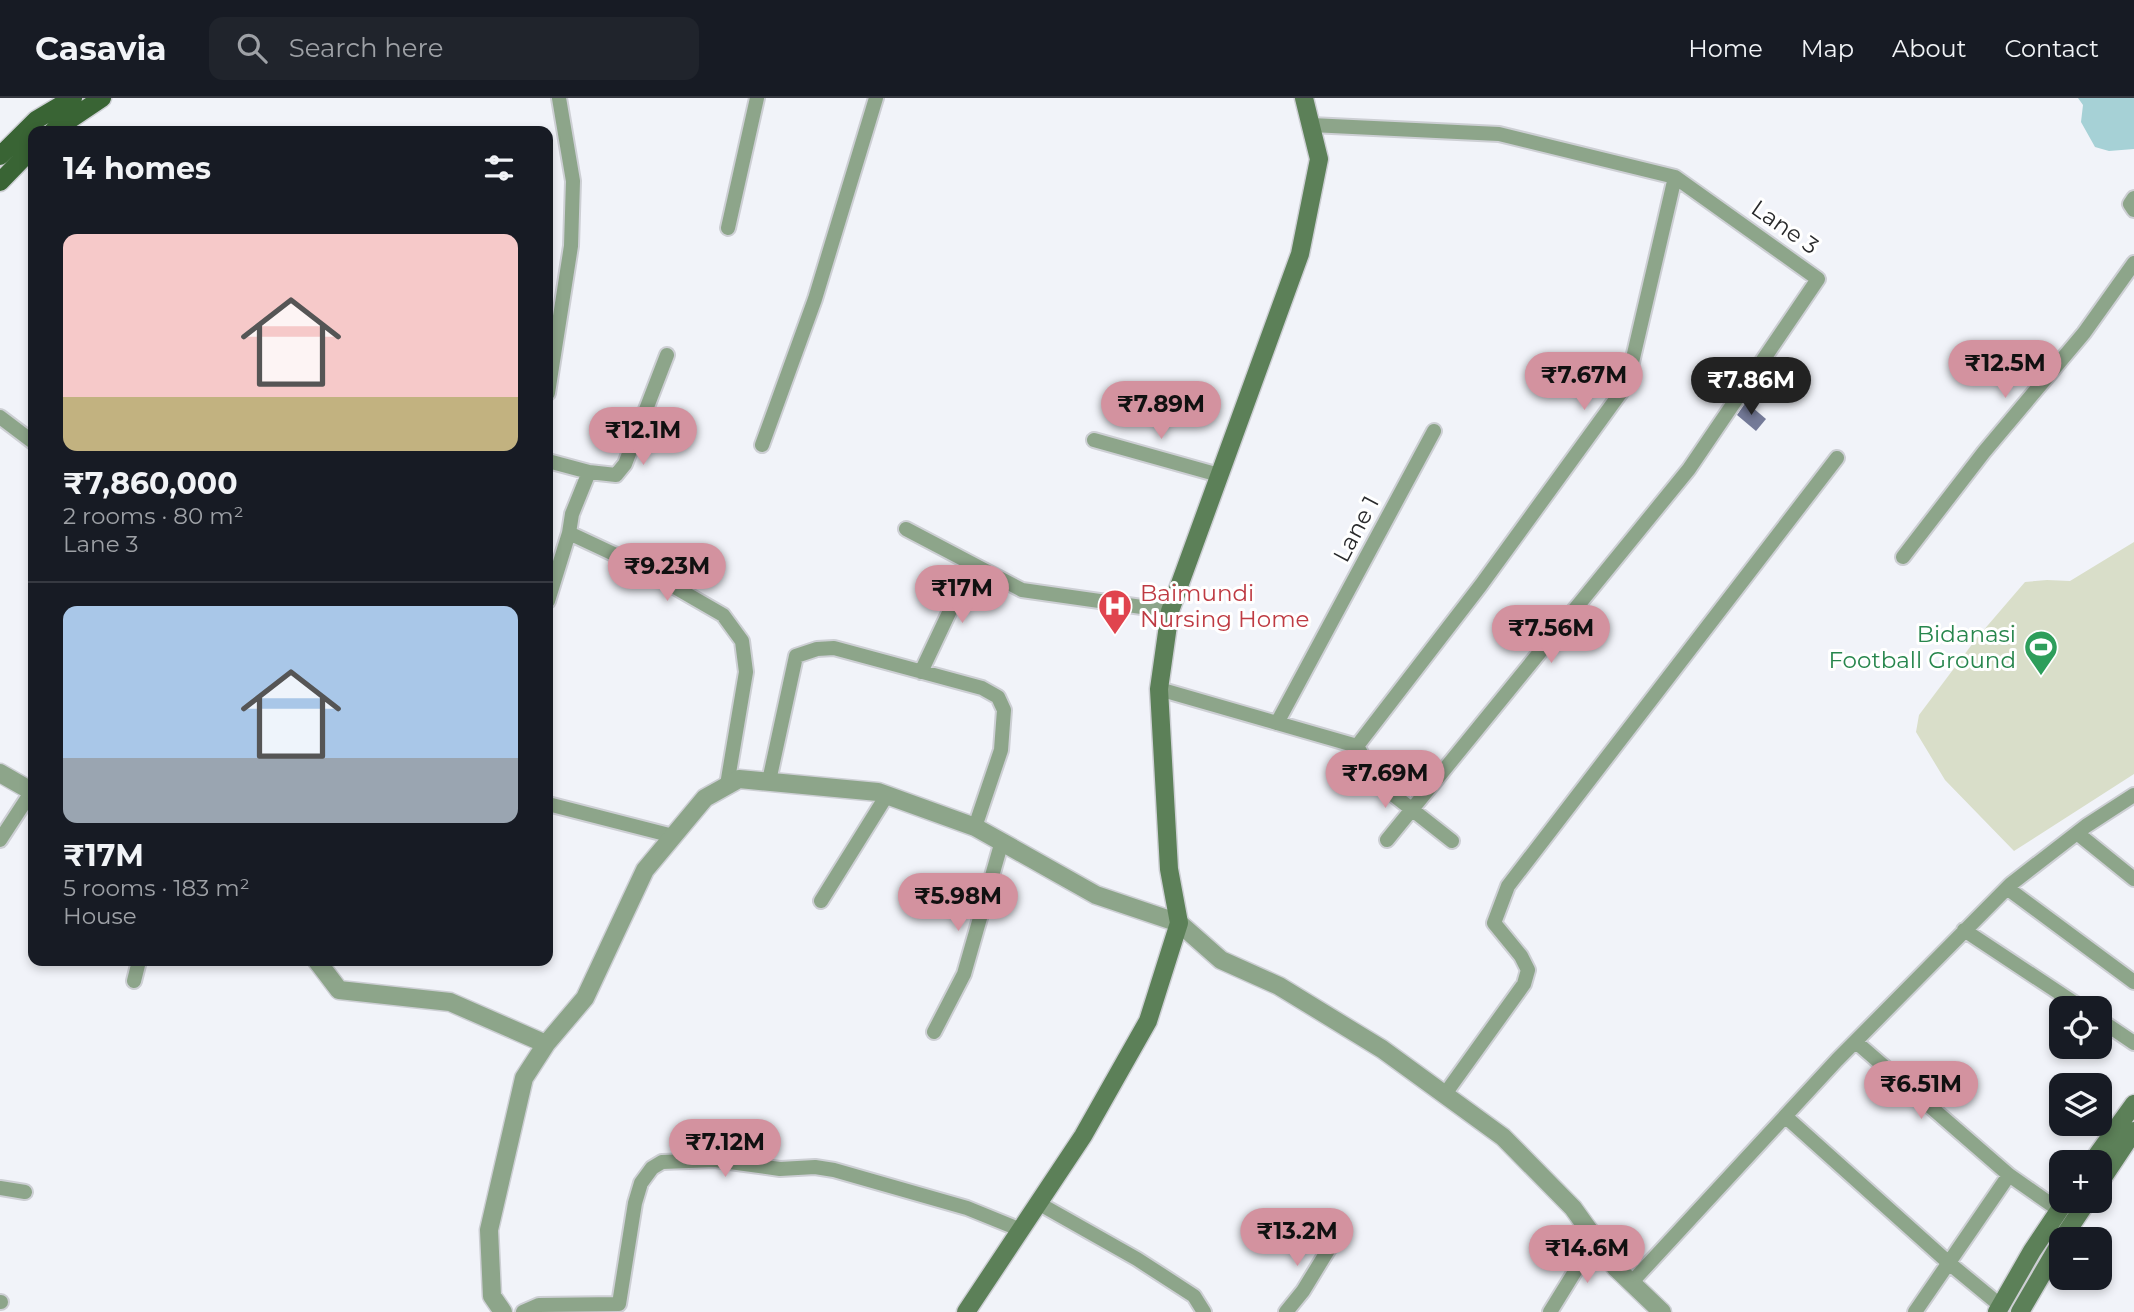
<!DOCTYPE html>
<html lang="en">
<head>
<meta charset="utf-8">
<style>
  :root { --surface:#171b24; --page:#20242c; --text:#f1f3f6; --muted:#9ea1a6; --line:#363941; --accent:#d3929f }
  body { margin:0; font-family:Montserrat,sans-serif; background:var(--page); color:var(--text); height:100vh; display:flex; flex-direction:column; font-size:26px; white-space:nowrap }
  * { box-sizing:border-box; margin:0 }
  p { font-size:23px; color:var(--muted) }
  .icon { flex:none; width:38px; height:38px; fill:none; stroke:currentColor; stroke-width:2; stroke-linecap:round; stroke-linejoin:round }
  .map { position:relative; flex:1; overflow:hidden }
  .panel { position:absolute; left:28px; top:28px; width:525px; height:840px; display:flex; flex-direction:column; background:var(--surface); border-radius:14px; box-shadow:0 4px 10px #0003 }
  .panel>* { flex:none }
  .tools { position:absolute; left:2049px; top:898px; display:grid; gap:14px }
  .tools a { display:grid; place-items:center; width:63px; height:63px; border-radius:14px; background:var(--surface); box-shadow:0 4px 10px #0003; font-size:35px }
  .price { position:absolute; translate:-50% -60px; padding:0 16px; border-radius:24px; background:var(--accent); color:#111; font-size:23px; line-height:46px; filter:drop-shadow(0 2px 4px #0008) }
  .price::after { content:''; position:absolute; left:50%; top:42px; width:21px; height:16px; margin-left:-10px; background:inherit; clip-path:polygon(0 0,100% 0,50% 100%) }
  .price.selected { background:#222; color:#fff }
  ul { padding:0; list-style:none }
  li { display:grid; align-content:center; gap:14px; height:371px; padding:0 35px }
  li+li { border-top:2px solid var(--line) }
  li span { display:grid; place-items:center; height:217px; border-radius:14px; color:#555 }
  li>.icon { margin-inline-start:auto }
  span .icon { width:126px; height:126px; fill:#fffc; stroke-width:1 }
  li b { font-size:30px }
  h2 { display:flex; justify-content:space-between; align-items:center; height:84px; padding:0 35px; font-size:30px }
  header { display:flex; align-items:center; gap:42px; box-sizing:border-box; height:98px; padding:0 35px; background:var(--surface); border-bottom:2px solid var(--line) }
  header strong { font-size:33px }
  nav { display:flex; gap:38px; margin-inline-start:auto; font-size:24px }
  .search { width:490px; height:63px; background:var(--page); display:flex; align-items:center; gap:18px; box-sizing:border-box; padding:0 24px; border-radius:14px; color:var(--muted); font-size:26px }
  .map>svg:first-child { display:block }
  .green { fill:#d9dec9 }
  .water { fill:#a6d1d6 }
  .building { fill:#747a98 }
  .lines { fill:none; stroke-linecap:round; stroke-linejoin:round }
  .minor-casing { stroke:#cdcfd4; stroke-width:18 }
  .tertiary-casing { stroke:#cdcfd4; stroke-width:21 }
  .secondary-casing { stroke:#cdcfd4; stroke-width:21 }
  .primary-casing { stroke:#cdcfd4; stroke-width:21 }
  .minor { stroke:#8da58a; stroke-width:14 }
  .tertiary { stroke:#8da58a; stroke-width:18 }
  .secondary { stroke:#5c8058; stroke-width:18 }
  .primary { stroke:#396434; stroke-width:18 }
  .labels { text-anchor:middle; stroke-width:6; stroke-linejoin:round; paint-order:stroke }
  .street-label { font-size:23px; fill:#28292b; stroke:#fff }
  .health-label { font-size:23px; fill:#be3a42; stroke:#fff; text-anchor:start }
  .leisure-label { font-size:23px; fill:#27864d; stroke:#fff; text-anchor:end }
</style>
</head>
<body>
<header>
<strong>Casavia</strong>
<div class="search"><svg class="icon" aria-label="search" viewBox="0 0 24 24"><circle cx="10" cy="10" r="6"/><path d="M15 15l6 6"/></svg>Search here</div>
<nav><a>Home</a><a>Map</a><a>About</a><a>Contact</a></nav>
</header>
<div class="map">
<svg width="2134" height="1214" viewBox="0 0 2134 1214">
  <rect width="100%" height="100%" fill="#f1f3f9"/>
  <path class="green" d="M2134,444V676L2014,753L1945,682L1916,634L1919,617L1976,541L2025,484L2047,482L2070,483Z"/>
  <path class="water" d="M2078,0H2134V51L2109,53L2095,49L2081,24L2083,7Z"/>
  <path class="building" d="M1746,304L1766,321L1756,333L1737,317Z"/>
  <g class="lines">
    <g class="minor-casing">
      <path id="minor" d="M2134,100L2130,106L2134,112
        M728,130L757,0
        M548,295L571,148L573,83L559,0
        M0,319L33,344
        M1094,342L1219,377
        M762,347L815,201L876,0
        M548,363L589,374L616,377L625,366L667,257
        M589,374L572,416L569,435L633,465L723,517L742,543L746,574L727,687
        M906,431L1022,492L1170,513
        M1903,459L1984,354L2084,235L2134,165
        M548,503L569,435
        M921,574L972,466
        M1159,591L1357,648L1481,487L1627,286L1675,79L1499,36L1311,27
        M1277,625L1434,333
        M1357,648L1377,684L1452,743
        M769,683L796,558L817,551L834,550L982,590L998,599L1004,612L1001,652L975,729
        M548,706L673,738
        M2077,735L2134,781
        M0,742L32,693
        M1387,742L1689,371L1818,181L1675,79
        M2007,790L2134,884
        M821,803L887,697
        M1964,832L2082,910
        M134,883L139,863
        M2100,922L2134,945
        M934,934L964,876L1002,743
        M1856,944L2009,1077
        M1445,996L1524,886L1528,872L1521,858L1494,825L1508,788L1837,360
        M1786,1019L1950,1166L2001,1208
        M0,1090L25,1094
        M1038,1105L1137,1161L1194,1198L1204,1214
        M1631,1185L1837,962L2011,786L2086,728L2134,697
        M0,1204H1
        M523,1214L539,1207L619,1206L635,1105L641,1085L652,1070L662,1064L715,1062L780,1071L815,1069L834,1072L967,1110L1021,1132
        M1286,1214L1303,1193L1333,1144
        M1550,1214L1595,1141
        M1915,1214L2009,1077L2059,1112"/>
    </g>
    <g class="tertiary-casing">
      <path id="tertiary" d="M0,675L33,694
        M317,863L339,892L450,904L546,946L585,900L645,772L705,700L739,681L878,694L975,729L1096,797L1179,825L1221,862L1279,888L1382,951L1503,1039L1573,1110L1616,1170L1662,1214
        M503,1214L492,1198L489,1132L524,980L546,946"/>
    </g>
    <g class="secondary-casing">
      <path id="secondary" d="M2092,1064L2134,1006
        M2100,1084L2134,1033
        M2062,1141L2088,1102
        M966,1214L1083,1038L1148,923L1179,825L1169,771L1159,591L1170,513L1300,156L1319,61L1304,0
        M1997,1214L2032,1153L2066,1102
        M2020,1214L2062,1142"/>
    </g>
    <g class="primary-casing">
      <path id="primary" d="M53,33L102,0
        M0,58L36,22L73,0
        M0,84L33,50"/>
    </g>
    <use href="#minor" class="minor"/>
    <use href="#tertiary" class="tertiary"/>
    <use href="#secondary" class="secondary"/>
    <use href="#primary" class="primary"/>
  </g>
  <defs>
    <g id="hospital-pin" transform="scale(1.75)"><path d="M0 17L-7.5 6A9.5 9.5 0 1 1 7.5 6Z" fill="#e0444e" stroke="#fff"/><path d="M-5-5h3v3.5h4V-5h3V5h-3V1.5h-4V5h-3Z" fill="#fff"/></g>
    <g id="stadium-pin" transform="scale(1.75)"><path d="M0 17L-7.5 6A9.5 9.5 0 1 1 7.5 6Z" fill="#2e9e5b" stroke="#fff"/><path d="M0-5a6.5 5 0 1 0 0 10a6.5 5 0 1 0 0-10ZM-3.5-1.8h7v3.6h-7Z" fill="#fff"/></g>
  </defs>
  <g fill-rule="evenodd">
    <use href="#hospital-pin" x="1115" y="508"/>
    <use href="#stadium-pin" x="2041" y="549"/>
  </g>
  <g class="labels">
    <g class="street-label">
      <text transform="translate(1785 129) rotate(35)" y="8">Lane 3</text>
      <text transform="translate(1356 431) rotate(-62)" y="8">Lane 1</text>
    </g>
    <g class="health-label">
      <text x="1140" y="503">Baimundi<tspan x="1140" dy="26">Nursing Home</tspan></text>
    </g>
    <g class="leisure-label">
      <text x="2016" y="544">Bidanasi<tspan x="2016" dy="26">Football Ground</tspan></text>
    </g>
  </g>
</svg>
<div class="tools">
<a><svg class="icon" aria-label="locate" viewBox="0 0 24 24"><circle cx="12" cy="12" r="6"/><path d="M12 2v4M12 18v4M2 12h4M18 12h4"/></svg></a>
<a><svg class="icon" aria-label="layers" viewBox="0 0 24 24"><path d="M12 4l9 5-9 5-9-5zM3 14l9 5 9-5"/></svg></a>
<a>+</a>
<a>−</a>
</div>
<b class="price" style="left:2005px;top:302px">₹12.5M</b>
<b class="price" style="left:1584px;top:314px">₹7.67M</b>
<b class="price selected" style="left:1751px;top:319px">₹7.86M</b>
<b class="price" style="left:1161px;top:343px">₹7.89M</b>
<b class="price" style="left:643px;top:369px">₹12.1M</b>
<b class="price" style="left:667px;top:505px">₹9.23M</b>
<b class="price" style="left:962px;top:527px">₹17M</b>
<b class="price" style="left:1551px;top:567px">₹7.56M</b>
<b class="price" style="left:1385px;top:712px">₹7.69M</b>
<b class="price" style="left:958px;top:835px">₹5.98M</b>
<b class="price" style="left:1921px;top:1023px">₹6.51M</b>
<b class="price" style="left:725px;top:1081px">₹7.12M</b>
<b class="price" style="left:1297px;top:1170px">₹13.2M</b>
<b class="price" style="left:1587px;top:1187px">₹14.6M</b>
<section class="panel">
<h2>14 homes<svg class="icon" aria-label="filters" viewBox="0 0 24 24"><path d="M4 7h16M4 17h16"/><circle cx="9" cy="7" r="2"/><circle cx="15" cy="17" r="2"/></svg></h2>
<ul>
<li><span style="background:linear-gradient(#f6c9c9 75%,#c2b280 0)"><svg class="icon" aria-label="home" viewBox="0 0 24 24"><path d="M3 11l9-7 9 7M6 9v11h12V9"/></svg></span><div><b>₹7,860,000</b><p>2 rooms · 80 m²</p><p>Lane 3</p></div></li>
<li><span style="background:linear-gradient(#a9c7e8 70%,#9aa5b1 0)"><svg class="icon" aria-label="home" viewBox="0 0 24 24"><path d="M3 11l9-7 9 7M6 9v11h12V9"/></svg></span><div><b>₹17M</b><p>5 rooms · 183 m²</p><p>House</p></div></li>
</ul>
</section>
</div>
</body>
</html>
